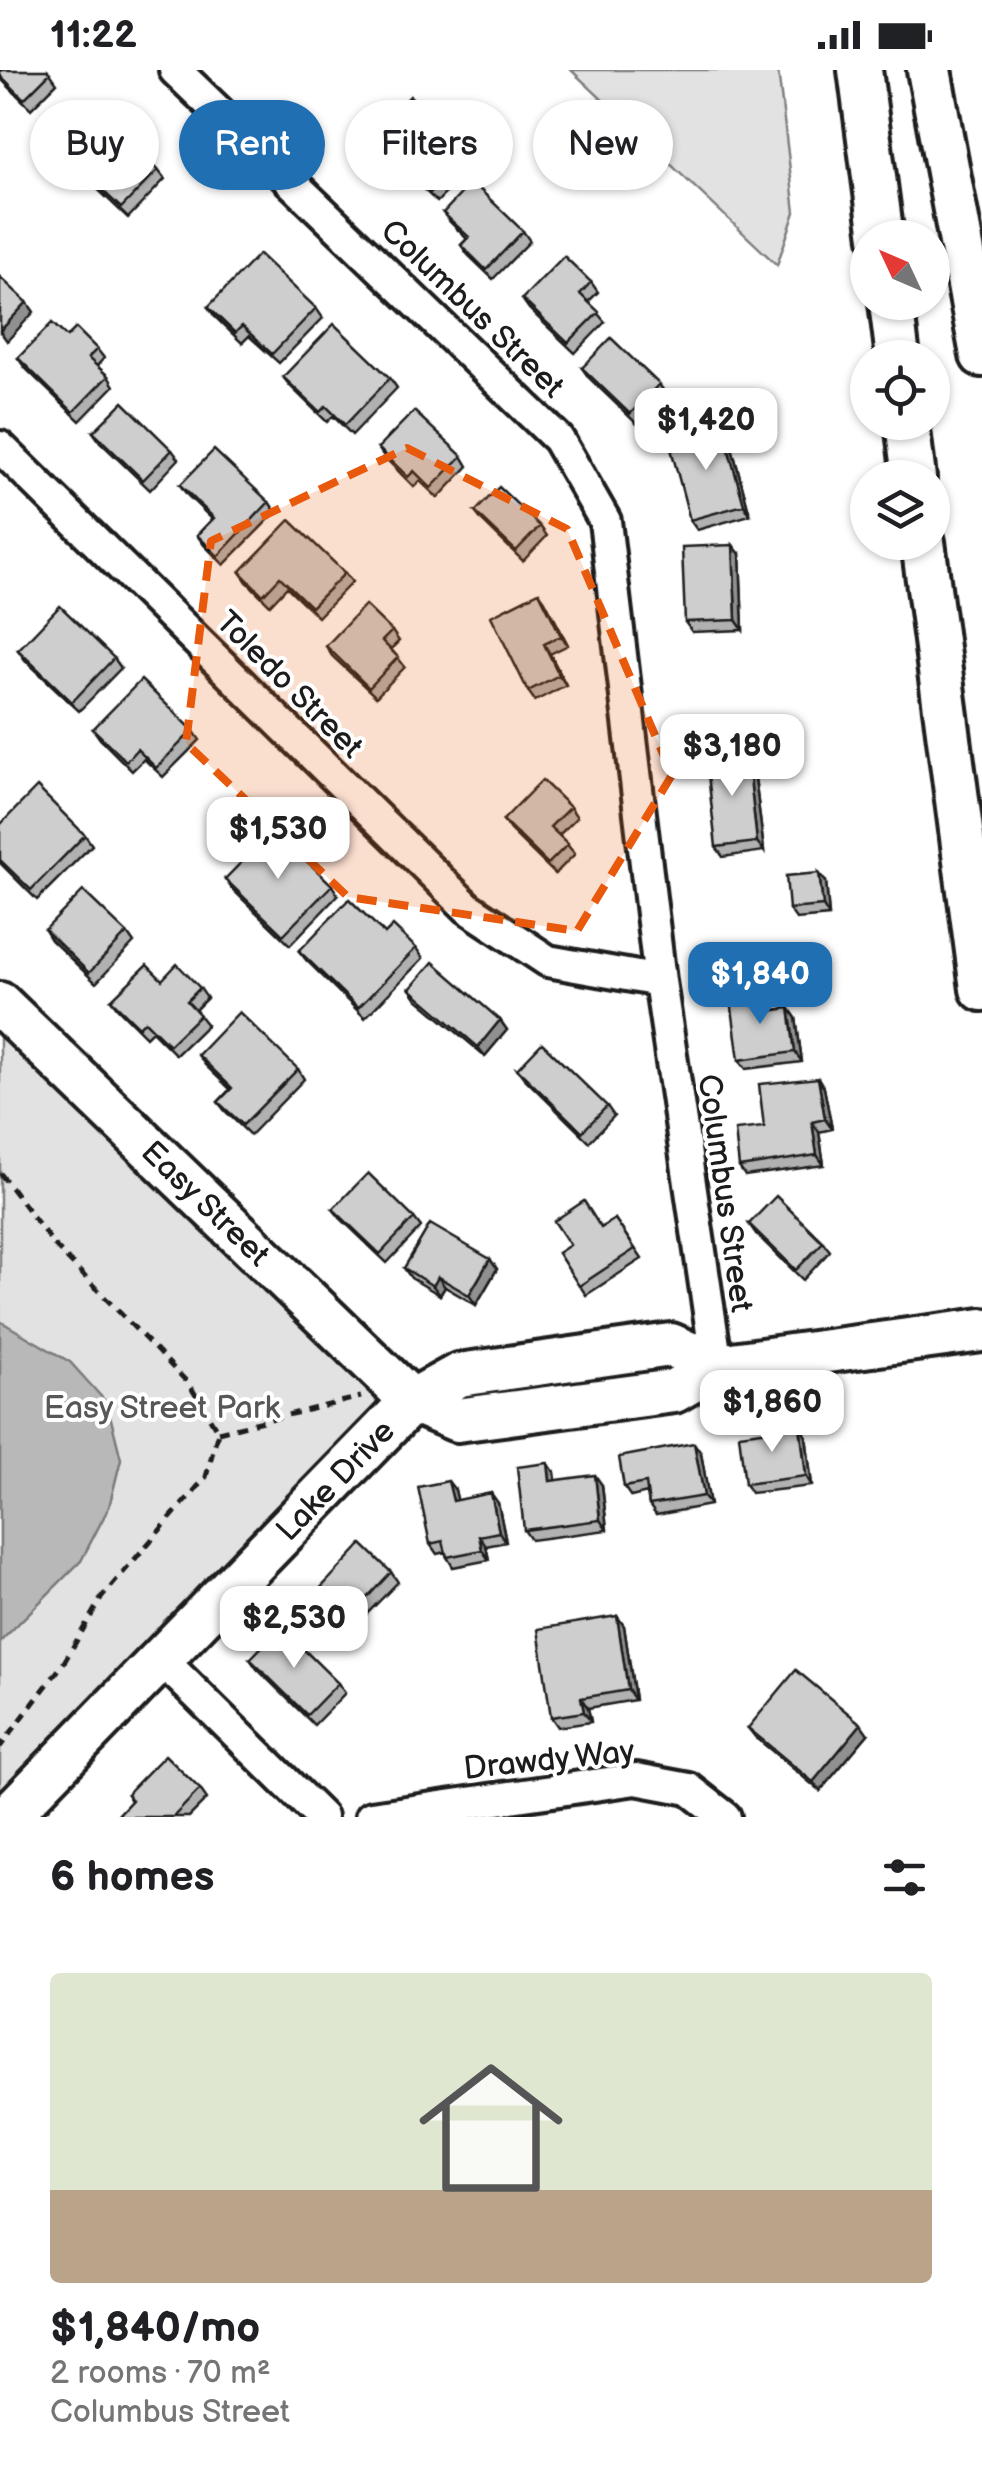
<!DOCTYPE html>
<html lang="en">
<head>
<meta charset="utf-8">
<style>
  :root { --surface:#fff; --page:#f2f2f2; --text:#202124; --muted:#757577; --accent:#1f6fb2 }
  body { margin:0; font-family:"Balsamiq Sans",sans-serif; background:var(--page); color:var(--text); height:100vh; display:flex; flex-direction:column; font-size:38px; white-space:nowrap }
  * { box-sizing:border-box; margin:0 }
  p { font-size:32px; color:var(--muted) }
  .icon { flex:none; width:55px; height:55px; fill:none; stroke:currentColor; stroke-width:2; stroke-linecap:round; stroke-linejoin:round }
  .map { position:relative; height:1747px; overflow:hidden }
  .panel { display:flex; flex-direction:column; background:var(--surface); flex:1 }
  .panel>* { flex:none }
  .banner { position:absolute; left:30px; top:30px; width:922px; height:90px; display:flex; gap:20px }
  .needle { width:65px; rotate:314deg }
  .fabs { position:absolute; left:850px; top:150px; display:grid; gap:20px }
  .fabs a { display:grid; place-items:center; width:100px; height:100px; border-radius:50%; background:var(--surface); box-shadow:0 2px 8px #0004; font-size:50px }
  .price { position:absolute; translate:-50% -85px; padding:0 22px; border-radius:20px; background:#fff; color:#222; font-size:32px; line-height:65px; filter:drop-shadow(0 2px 5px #0008) }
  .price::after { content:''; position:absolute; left:50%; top:60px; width:30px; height:22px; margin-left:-15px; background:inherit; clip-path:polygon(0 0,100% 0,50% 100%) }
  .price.current { background:var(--accent); color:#fff }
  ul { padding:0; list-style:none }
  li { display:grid; align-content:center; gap:20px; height:530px; padding:0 50px }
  li span { display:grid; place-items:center; height:310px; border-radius:10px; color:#555 }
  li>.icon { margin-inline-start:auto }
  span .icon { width:180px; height:180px; fill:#fffc; stroke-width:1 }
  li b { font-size:42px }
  h2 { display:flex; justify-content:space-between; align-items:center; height:120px; padding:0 50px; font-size:42px }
  .chip { padding:0 35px; border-radius:45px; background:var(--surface); box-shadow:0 2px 8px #0004; font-size:35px; line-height:90px }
  .chip.current { background:var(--accent); color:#fff }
  .status { display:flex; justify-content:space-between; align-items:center; height:70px; padding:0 50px; background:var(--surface); direction:ltr }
  .status svg { height:28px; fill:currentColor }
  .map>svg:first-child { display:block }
  .green { fill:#e2e2e2; stroke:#7f7f7f; stroke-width:2.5 }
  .water { fill:#b8b8b8; stroke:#7a7a7a; stroke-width:2.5 }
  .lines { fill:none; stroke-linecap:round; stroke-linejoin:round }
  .street-casing { stroke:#1c1c1c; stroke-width:38 }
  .secondary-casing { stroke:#1c1c1c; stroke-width:50 }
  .path { stroke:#1c1c1c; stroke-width:5; stroke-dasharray:10 8; stroke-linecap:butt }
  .street { stroke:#fff; stroke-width:30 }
  .secondary { stroke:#fff; stroke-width:42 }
  .wall { fill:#b1b1b1; stroke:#1c1c1c; stroke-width:2.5 }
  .shaded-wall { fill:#909090; stroke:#1c1c1c; stroke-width:2.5 }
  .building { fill:#cecece; stroke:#1c1c1c; stroke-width:2.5 }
  .marked { fill:#e8590c; fill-opacity:0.2; stroke:#e8590c; stroke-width:8; stroke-dasharray:20 12; stroke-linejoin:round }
  .labels { text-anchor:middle; stroke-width:8; stroke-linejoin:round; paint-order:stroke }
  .street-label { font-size:32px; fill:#1c1c1c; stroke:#fff }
  .park-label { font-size:32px; fill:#575757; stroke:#fff }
</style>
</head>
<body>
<div class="status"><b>11:22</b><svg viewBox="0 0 49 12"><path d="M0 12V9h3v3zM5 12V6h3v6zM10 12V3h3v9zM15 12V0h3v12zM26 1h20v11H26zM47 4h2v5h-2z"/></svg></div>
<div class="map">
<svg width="982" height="1747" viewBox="0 0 982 1747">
  <rect width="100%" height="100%" fill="#fff"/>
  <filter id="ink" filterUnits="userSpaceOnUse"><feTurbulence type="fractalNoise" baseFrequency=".01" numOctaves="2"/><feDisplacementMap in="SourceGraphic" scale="20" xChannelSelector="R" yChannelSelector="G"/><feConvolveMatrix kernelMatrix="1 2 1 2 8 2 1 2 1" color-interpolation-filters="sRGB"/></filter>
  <g filter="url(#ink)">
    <path class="green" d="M571,0H778L795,142L777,195Z
      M0,952L371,1313L377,1335L362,1365L0,1738Z"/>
    <path class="water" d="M0,1251L70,1292L107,1333L121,1389L109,1437L81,1491L0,1572Z"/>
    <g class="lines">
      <g class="street-casing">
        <path id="street" d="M175,0L558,369L605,451L660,911L717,1296
          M0,377L468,838L548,891L660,911
          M161,1589L321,1747
          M371,1747L636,1709L689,1719L725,1747"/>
      </g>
      <g class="secondary-casing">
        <path id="secondary" d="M860,0L882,168
          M929,0L982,285
          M891,232L898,288
          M907,352L914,408
          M923,472L982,919
          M0,934L412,1331L457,1350L674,1321L717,1296L982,1260
          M7,1747L412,1331L459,1305L671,1275L717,1296"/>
      </g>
      <path class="path" d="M0,1103L55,1176L189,1314L218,1362L206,1407L102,1527L63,1594L0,1677
        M218,1362L361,1327"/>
      <use href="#street" class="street"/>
      <use href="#secondary" class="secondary"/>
    </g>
    <path class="wall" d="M0,0L50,3L57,13L31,39L0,8Z
      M137,58L144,68L135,77L158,100L165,109L128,148L89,111L82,101L87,96L74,81Z
      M372,66L469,82L476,92L437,132L378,76Z
      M443,143L523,161L530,171L493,209L468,185L461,175L467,169L450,152Z
      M591,212L598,222L588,232L605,252L575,283L529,239L522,229Z
      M208,237L316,238L323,248L279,293L249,266L242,273L215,247Z
      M67,267L97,279L104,288L97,296L108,306L114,316L80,351L25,298L18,288Z
      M582,298L659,314L666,324L637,354L589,308Z
      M283,307L390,308L397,318L352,365L333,346L327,352L290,316Z
      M722,356L729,366L750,445L697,460L690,450Z
      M93,362L172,380L179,389L150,420L100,372Z
      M378,378L462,386L468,396L438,428L420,411L414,417L385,388Z
      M180,415L269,432L276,442L224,495L204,475L197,465L212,449L187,425Z
      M475,442L540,456L547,466L523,491L482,451Z
      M740,484L743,560L692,562L685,552Z
      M240,502L345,503L352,512L318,547L287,517L270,535L247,512Z
      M545,531L568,575L550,584L566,615L535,631L528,621Z
      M392,561L399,571L391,579L405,597L376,627L332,586L326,576Z
      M18,580L114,588L121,598L79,641L25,590Z
      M93,659L193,660L200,670L163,707L144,689L132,701L100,669Z
      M747,681L753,691L764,781L723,787L716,777Z
      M570,737L577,747L559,765L575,784L555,804L510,760L503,750Z
      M0,755L85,765L92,775L37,830L0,793Z
      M225,809L332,815L338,825L290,875L232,819Z
      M826,812L829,846L796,849L789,839Z
      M45,860L127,863L134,873L96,913L51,870Z
      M385,864L416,878L423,888L365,948L306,890L299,881Z
      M162,910L200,918L207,928L195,940L207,955L176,985L152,961L146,967L118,939L111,930Z
      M410,919L500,950L507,960L485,986L417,929Z
      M758,919L765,929L766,941L789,938L796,948L802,992L746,999L739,990Z
      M198,985L298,999L304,1009L250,1065L225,1041L218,1032L230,1019L205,995Z
      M517,999L607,1036L614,1046L589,1072L524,1008Z
      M818,1008L824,1018L832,1059L819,1062L824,1095L745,1106L739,1097L764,1057Z
      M333,1139L414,1148L421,1157L387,1193L340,1148Z
      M615,1149L642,1189L586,1225L558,1183Z
      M749,1154L823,1172L830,1181L803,1210L756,1164Z
      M490,1189L497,1199L476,1235L445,1217L440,1225L411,1208L404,1198Z
      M806,1366L812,1416L751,1423L745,1414Z
      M701,1383L710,1435L656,1445L649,1435L647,1423L631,1427L624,1417Z
      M555,1403L556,1410L602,1415L607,1460L531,1470L524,1460Z
      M455,1420L457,1430L498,1433L506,1472L486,1476L489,1490L453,1497L447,1487L445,1482L437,1484L430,1474Z
      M391,1502L398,1512L352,1559L323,1531L317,1522Z
      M617,1546L624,1556L635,1630L588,1638L591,1652L558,1657L551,1647Z
      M250,1589L338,1613L345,1623L314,1655L257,1599Z
      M748,1658L868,1664L820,1721L755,1667Z
      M200,1719L207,1729L189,1747H122L119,1744L131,1731L127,1724Z"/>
    <path class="shaded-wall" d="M27,232L34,242L7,271L0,261Z
      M722,356L729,366L750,445L744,435Z
      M733,475L740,484L743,560L736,550Z
      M539,522L545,531L568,575L561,566Z
      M544,574L550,584L566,615L559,605Z
      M747,681L753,691L764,781L757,772Z
      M819,803L826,812L829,846L823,836Z
      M758,919L765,929L768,951L761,942Z
      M789,938L796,948L802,992L795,982Z
      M500,950L507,960L485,986L478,977Z
      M818,1008L824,1018L832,1059L825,1049Z
      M812,1052L819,1062L824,1095L817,1085Z
      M490,1189L497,1199L476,1235L469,1225Z
      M438,1207L445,1217L440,1225L433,1216Z
      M800,1356L806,1366L812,1416L806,1406Z
      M694,1373L701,1383L710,1435L704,1426Z
      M548,1393L555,1403L556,1420L550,1411Z
      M595,1405L602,1415L607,1460L600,1450Z
      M448,1411L455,1420L460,1441L453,1431Z
      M491,1423L498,1433L506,1472L499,1462Z
      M479,1466L486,1476L489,1490L482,1480Z
      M617,1546L624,1556L635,1630L628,1620Z
      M581,1628L588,1638L591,1652L584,1642Z
      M861,1654L868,1664L820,1721L813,1712Z"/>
    <path class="building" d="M0,0H47L50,3L24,29L0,5Z
      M410,26L469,82L430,123L372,66Z
      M116,37L137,58L127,69L158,100L121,138L82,101L89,95L74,81Z
      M472,112L523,161L486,200L461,175L469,167L443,143Z
      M259,184L316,238L272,284L242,256L235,263L208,237Z
      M564,186L591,212L580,224L599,242L568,273L522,229Z
      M0,207L27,232L0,261Z
      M52,253L67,267L76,258L97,279L88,288L108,306L73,342L18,288Z
      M334,254L390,308L345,355L326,336L320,342L283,307Z
      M611,268L659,314L630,344L582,298Z
      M123,332L172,380L143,410L93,362Z
      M414,341L462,386L431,418L414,401L408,407L378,378Z
      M722,356L744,435L690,450L669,371Z
      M214,380L269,432L218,486L197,465L214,448L180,415Z
      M499,417L540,456L516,481L475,442Z
      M290,450L345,503L311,537L280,507L263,525L240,502Z
      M733,475L736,550L685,552L682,477Z
      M539,522L561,566L544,574L559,605L528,621L491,546Z
      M365,535L392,561L382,571L398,587L369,618L326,576Z
      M60,536L114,588L72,632L18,580Z
      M141,610L193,660L156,698L137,679L126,691L93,659Z
      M747,681L757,772L716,777L706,686Z
      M542,710L570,737L550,757L568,774L548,794L503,750Z
      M37,717L85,765L31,820L0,790V755Z
      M274,759L332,815L283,865L225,809Z
      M819,803L823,836L789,839L786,806Z
      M83,821L127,863L89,903L45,860Z
      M349,829L385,864L393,856L416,878L358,938L299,881Z
      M433,892L500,950L478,977L410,919Z
      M177,894L200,918L187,931L200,945L169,975L145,951L139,957L111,930L147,895L162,910Z
      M758,919L761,942L789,938L795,982L739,990L730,923Z
      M239,942L298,999L243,1055L218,1032L232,1018L198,985Z
      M542,973L607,1036L582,1062L517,999Z
      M818,1008L825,1049L812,1052L817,1085L739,1097L735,1060L764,1057L759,1014Z
      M368,1103L414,1148L380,1184L333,1139Z
      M776,1126L823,1172L796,1200L749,1154Z
      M584,1131L601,1158L615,1149L635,1179L579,1216L558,1183L570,1175L554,1151Z
      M430,1154L490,1189L469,1225L438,1207L433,1216L404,1198Z
      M800,1356L806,1406L745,1414L739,1364Z
      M694,1373L704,1426L649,1435L646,1413L624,1417L619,1387Z
      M548,1393L550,1411L595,1405L600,1450L524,1460L517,1397Z
      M448,1411L453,1431L491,1423L499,1462L479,1466L482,1480L447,1487L443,1471L430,1474L418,1417Z
      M362,1474L391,1502L346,1550L317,1522Z
      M617,1546L628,1620L581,1628L584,1642L551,1647L538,1559Z
      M281,1557L338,1613L307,1645L250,1589Z
      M796,1600L861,1654L813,1712L748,1658Z
      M165,1685L200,1719L173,1747H123L119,1744L132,1730L127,1724Z"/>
  </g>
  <path class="marked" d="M407,378L567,459L672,705L577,861L348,827L186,673L211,471Z"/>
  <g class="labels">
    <g class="street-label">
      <text transform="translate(473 238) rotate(44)" y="11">Columbus Street</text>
      <text transform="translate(290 614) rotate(45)" y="11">Toledo Street</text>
      <text transform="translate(726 1123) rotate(82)" y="11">Columbus Street</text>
      <text transform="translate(206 1133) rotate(44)" y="11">Easy Street</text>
      <text transform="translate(335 1410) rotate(-46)" y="11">Lake Drive</text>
      <text transform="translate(549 1689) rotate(-6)" y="11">Drawdy Way</text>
    </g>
    <g class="park-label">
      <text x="162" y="1348">Easy Street Park</text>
    </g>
  </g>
</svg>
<div class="fabs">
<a><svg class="needle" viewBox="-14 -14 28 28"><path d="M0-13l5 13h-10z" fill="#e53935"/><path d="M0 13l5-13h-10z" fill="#757577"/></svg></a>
<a><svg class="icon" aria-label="locate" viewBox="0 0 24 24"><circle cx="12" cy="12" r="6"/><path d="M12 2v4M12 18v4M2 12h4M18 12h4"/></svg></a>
<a><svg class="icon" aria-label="layers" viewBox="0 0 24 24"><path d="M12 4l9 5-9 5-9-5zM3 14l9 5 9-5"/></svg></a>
</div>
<b class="price" style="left:706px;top:403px">$1,420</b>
<b class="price" style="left:732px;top:729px">$3,180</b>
<b class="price" style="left:278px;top:812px">$1,530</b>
<b class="price current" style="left:760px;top:957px">$1,840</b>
<b class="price" style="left:772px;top:1385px">$1,860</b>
<b class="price" style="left:294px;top:1601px">$2,530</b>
<div class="banner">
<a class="chip">Buy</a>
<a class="chip current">Rent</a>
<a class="chip">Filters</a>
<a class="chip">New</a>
</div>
</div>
<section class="panel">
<h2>6 homes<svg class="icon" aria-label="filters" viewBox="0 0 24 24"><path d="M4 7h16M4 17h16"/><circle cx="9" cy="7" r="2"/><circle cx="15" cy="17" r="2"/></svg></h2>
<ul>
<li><span style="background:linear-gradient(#dfe7d0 70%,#b9a48a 0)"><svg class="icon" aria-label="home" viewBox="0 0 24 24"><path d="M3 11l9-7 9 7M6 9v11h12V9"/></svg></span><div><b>$1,840/mo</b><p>2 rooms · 70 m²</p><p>Columbus Street</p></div></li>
</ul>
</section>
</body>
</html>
